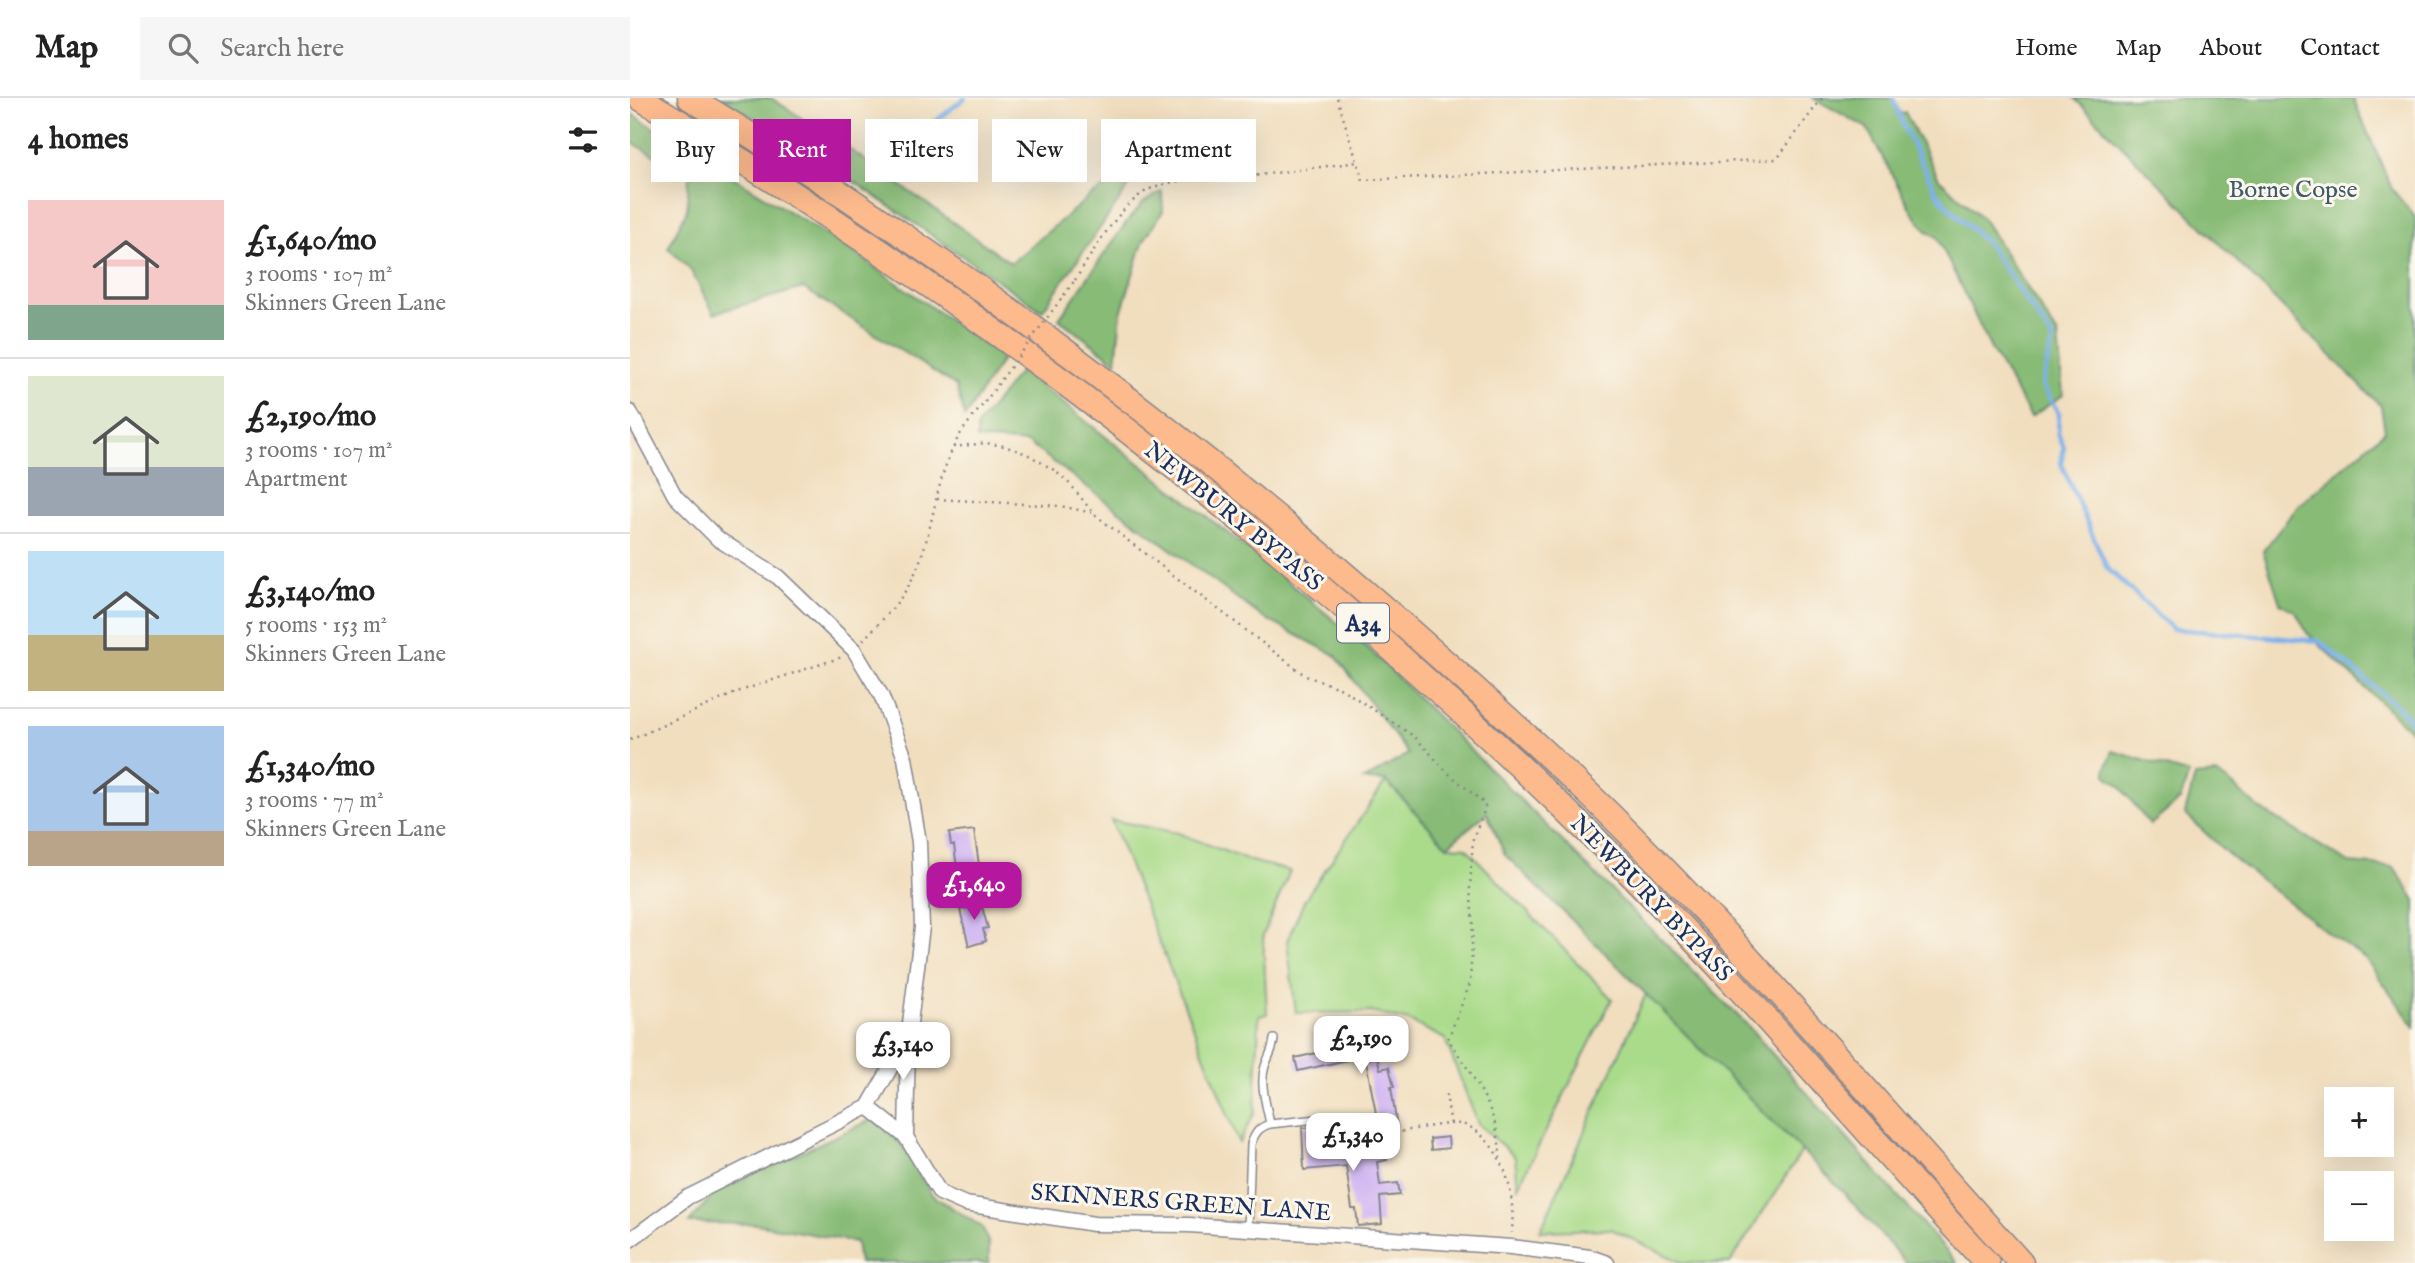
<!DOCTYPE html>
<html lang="en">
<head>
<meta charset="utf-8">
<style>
  :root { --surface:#fff; --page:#f6f6f6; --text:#222; --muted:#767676; --line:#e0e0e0; --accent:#b5179e }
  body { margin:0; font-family:"IM FELL English",serif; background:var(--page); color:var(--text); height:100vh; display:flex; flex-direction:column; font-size:26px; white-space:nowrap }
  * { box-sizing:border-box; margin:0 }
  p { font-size:23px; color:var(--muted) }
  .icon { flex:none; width:38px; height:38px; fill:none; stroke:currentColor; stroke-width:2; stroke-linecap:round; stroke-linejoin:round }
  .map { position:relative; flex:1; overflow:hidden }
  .details { display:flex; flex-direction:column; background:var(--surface); width:630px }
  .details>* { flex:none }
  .top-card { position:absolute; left:21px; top:21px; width:665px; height:63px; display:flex; gap:14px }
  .fabs { position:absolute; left:1694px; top:989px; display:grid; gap:14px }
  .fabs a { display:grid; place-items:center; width:70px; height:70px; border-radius:0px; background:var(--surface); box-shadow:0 7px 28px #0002; font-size:35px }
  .price { position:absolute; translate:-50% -60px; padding:0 16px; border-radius:14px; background:#fff; color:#222; font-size:23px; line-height:46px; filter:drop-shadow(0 2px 4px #0008) }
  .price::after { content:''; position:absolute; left:50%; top:42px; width:21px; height:16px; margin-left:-10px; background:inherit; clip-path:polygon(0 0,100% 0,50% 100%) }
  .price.active { background:var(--accent); color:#fff }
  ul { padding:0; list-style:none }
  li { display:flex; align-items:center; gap:21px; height:175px; padding:0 28px }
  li+li { border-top:2px solid var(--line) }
  li span { display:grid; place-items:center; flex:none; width:196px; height:140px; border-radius:0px; color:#555 }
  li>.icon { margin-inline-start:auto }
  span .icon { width:84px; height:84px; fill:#fffc; stroke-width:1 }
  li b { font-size:30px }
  h2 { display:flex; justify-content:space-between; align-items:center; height:84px; padding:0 28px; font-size:30px }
  .pill { padding:0 24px; border-radius:0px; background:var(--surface); box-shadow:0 7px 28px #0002; font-size:24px; line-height:63px }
  .pill.active { background:var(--accent); color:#fff }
  header { display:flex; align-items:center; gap:42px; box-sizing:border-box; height:98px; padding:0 35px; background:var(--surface); border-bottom:2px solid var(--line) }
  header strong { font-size:33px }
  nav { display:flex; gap:38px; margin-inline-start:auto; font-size:24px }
  .search { width:490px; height:63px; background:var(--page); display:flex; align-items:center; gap:18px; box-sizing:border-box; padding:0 24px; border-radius:0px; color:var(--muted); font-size:26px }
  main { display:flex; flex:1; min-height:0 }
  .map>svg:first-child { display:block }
  .green { fill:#aadb8a; stroke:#628574; stroke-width:2 }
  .forest { fill:#87bb76; stroke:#51756a; stroke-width:2 }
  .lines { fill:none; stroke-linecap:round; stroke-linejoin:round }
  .stream { stroke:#7eb1eb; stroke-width:4.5 }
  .building { fill:#cdb0f3 }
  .lane-casing { stroke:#86868e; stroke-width:10 }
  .street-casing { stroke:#86868e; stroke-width:17 }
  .highway-casing { stroke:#86868e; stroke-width:27 }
  .path { stroke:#86868e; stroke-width:2.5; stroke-dasharray:2 5; stroke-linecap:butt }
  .lane { stroke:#fff; stroke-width:7 }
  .street { stroke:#fff; stroke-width:14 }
  .highway { stroke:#fcba8d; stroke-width:24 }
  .path-bridge { stroke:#86868e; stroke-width:2.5; stroke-dasharray:2 5; stroke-linecap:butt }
  .labels { text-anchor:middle; stroke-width:6; stroke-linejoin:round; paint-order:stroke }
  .shield { fill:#fbf7ec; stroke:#5e6b89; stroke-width:2 }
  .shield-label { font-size:23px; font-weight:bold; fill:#1b2f5e }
  .park-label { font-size:24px; fill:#3f5a69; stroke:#fbf7ec }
  .street-label { font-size:24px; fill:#1b2f5e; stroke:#fbf7ec }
</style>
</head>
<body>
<header>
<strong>Map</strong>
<div class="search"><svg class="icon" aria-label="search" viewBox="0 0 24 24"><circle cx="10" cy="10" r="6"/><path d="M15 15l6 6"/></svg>Search here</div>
<nav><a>Home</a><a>Map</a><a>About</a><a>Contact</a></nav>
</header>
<main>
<section class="details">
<h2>4 homes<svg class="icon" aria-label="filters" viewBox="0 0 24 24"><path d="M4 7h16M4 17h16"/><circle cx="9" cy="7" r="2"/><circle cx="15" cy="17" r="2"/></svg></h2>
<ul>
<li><span style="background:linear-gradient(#f6c9c9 75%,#7fa58c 0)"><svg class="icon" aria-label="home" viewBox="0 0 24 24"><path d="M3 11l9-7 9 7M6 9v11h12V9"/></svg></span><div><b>£1,640/mo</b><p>3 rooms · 107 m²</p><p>Skinners Green Lane</p></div></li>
<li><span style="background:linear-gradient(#dfe7d0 65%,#9aa5b1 0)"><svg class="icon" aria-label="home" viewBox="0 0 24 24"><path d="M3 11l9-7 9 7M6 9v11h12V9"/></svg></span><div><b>£2,190/mo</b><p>3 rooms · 107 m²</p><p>Apartment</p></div></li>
<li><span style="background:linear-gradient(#bfe0f5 60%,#c2b280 0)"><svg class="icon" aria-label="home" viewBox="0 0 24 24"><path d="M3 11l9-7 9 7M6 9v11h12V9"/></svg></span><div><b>£3,140/mo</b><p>5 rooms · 153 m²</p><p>Skinners Green Lane</p></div></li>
<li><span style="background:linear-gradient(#a9c7e8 75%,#b9a48a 0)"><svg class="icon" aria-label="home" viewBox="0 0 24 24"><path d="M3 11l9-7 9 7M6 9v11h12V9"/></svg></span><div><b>£1,340/mo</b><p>3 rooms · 77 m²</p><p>Skinners Green Lane</p></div></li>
</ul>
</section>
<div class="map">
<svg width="1785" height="1165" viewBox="0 0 1785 1165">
  <rect width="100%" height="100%" fill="#fbf7ec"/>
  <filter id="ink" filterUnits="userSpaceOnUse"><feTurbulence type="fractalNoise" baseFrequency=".0143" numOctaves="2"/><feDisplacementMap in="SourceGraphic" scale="14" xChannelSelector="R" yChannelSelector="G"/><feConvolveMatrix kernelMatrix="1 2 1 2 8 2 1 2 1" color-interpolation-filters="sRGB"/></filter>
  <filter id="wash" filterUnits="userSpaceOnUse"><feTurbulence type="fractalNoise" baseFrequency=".00686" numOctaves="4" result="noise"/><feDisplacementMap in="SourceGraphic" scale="28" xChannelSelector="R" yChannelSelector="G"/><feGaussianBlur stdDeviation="1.57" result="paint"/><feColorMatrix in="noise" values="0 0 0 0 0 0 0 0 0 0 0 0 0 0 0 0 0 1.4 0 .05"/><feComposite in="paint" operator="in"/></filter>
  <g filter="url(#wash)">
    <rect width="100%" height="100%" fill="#f1debe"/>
    <path class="green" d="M756,683L817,748L835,749L982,901L888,1089L885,1059L848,1026L815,941L779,923L741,914L666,915L657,843L675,801Z
      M481,722L548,735L617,762L660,773L633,837L637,916L629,918L625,1014L609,1045Z
      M1016,896L1172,1053L1100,1165H1053L981,1131L910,1133Z"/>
    <path class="forest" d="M92,0H141L222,53L381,165L460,98L511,71L412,213L229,87Z
      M1183,0H1263L1269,16L1275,14L1309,81L1353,121L1428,237L1433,297L1401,319L1362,253L1307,139L1296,132L1282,114L1237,30Z
      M1444,0H1723L1762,91L1785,119V637L1677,535L1666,514L1650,505L1633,453L1668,408L1755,333L1751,308Z
      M0,15L219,151L373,260L335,319L326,288L173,190L84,215L60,171L38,150L57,112L59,78L0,43Z
      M532,93L533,113L513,144L491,215L486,264L429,221L498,122L513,105Z
      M391,272L628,459L740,552L1117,927L1327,1165H1276L1215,1096L950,830L875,757L857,715L817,748L756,683L734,682L778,656L705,557L632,519L398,345L347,341V328Z
      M1483,653L1559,676L1550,702L1520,727L1490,688L1476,677V671Z
      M1586,676L1598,683L1630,711L1719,765L1764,769L1785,802V929L1735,860L1697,834L1599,757L1555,716L1565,678Z
      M243,1021L271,1046L302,1097L352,1129L359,1146V1165H229L226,1144L126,1126L59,1125L86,1093Z"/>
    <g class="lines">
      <path class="stream" d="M1263,0L1272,25L1306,94L1318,109L1357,145L1423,241L1412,287L1429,316L1428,335L1434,349L1431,365L1477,470L1543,531L1689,543L1767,608L1785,627
        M245,70L335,0"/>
    </g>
    <g id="blocks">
      <path class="building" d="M344,732L349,767L327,770L324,747H321L319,735Z
        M344,798L347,810L352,809L358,830L353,831L356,843L339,848L330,812L336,810L333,801Z
        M743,942L750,971L759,969L764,989H761L767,1029L749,1031L735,958L668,973L665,960Z
        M690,1029L691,1052L755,1043L757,1062L747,1064L750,1087L768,1085L770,1097L750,1099L752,1126L728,1128L726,1111H722L716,1068L674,1072L672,1030Z
        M818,1039L819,1050L801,1052L800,1041Z"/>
    </g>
  </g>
  <g filter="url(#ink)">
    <use href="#blocks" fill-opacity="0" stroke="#86868e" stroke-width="2"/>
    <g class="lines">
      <g class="lane-casing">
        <path id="lane" d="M640,1026L697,1020
          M618,1131L621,1046C625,1035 629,1029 640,1026C637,1009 629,986 635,968C638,959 643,952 644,941"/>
      </g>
      <g class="street-casing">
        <path id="street" d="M0,314L45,398L88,441L148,479L224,552L251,597L275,660L289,744L292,829L278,941L276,1039L310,1095L335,1106L464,1126L559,1127L881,1149L960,1159L977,1165
          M238,1009L276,943
          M0,1142L58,1099L238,1009L276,1039"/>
      </g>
      <g class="highway-casing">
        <path id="highway" d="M10,0C355,207 673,454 960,736C1100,872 1224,1023 1357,1165
          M60,0C381,194 669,424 942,680C1102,831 1243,1003 1391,1165"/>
      </g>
      <path class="path" d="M707,0L733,82L1147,61L1192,0
        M585,78L600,81L728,64
        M445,182C464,153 492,100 527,88C548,81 571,82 592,76
        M323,349L356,345L374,348L397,356L424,372L441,387L463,415L501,445L676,578L712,591L785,639L818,675L855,706V711L843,740L840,791L843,824L840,886L818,941C842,977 870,1014 870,1060
        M307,401L430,408L463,415
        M233,542C250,524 270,505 281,483C303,442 303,390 324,348C331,332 344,318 355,304
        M0,642L110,593L212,559
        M816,996L821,1027
        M751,1038C769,1034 815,1024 831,1026C842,1028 851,1036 858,1044C880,1071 884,1101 882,1135"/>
      <use href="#lane" class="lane"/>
      <use href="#street" class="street"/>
      <use href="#highway" class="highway"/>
      <path class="path-bridge" d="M355,304L445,182"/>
    </g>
  </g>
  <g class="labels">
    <rect class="shield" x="707" y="505.5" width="52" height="39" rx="5"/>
    <g class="shield-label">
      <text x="733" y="533">A34</text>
    </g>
    <g class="park-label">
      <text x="1663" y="99">Borne Copse</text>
    </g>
    <g class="street-label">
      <text transform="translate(604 418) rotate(39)" y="8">NEWBURY BYPASS</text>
      <text transform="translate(1022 800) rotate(46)" y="8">NEWBURY BYPASS</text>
      <text transform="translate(551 1104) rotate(4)" y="8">SKINNERS GREEN LANE</text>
    </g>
  </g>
</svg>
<div class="fabs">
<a>+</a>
<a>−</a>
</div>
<b class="price active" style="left:344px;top:824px">£1,640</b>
<b class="price" style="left:731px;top:978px">£2,190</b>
<b class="price" style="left:273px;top:984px">£3,140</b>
<b class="price" style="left:723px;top:1075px">£1,340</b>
<div class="top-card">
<a class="pill">Buy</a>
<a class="pill active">Rent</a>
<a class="pill">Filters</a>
<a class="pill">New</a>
<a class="pill">Apartment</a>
</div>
</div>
</main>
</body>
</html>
